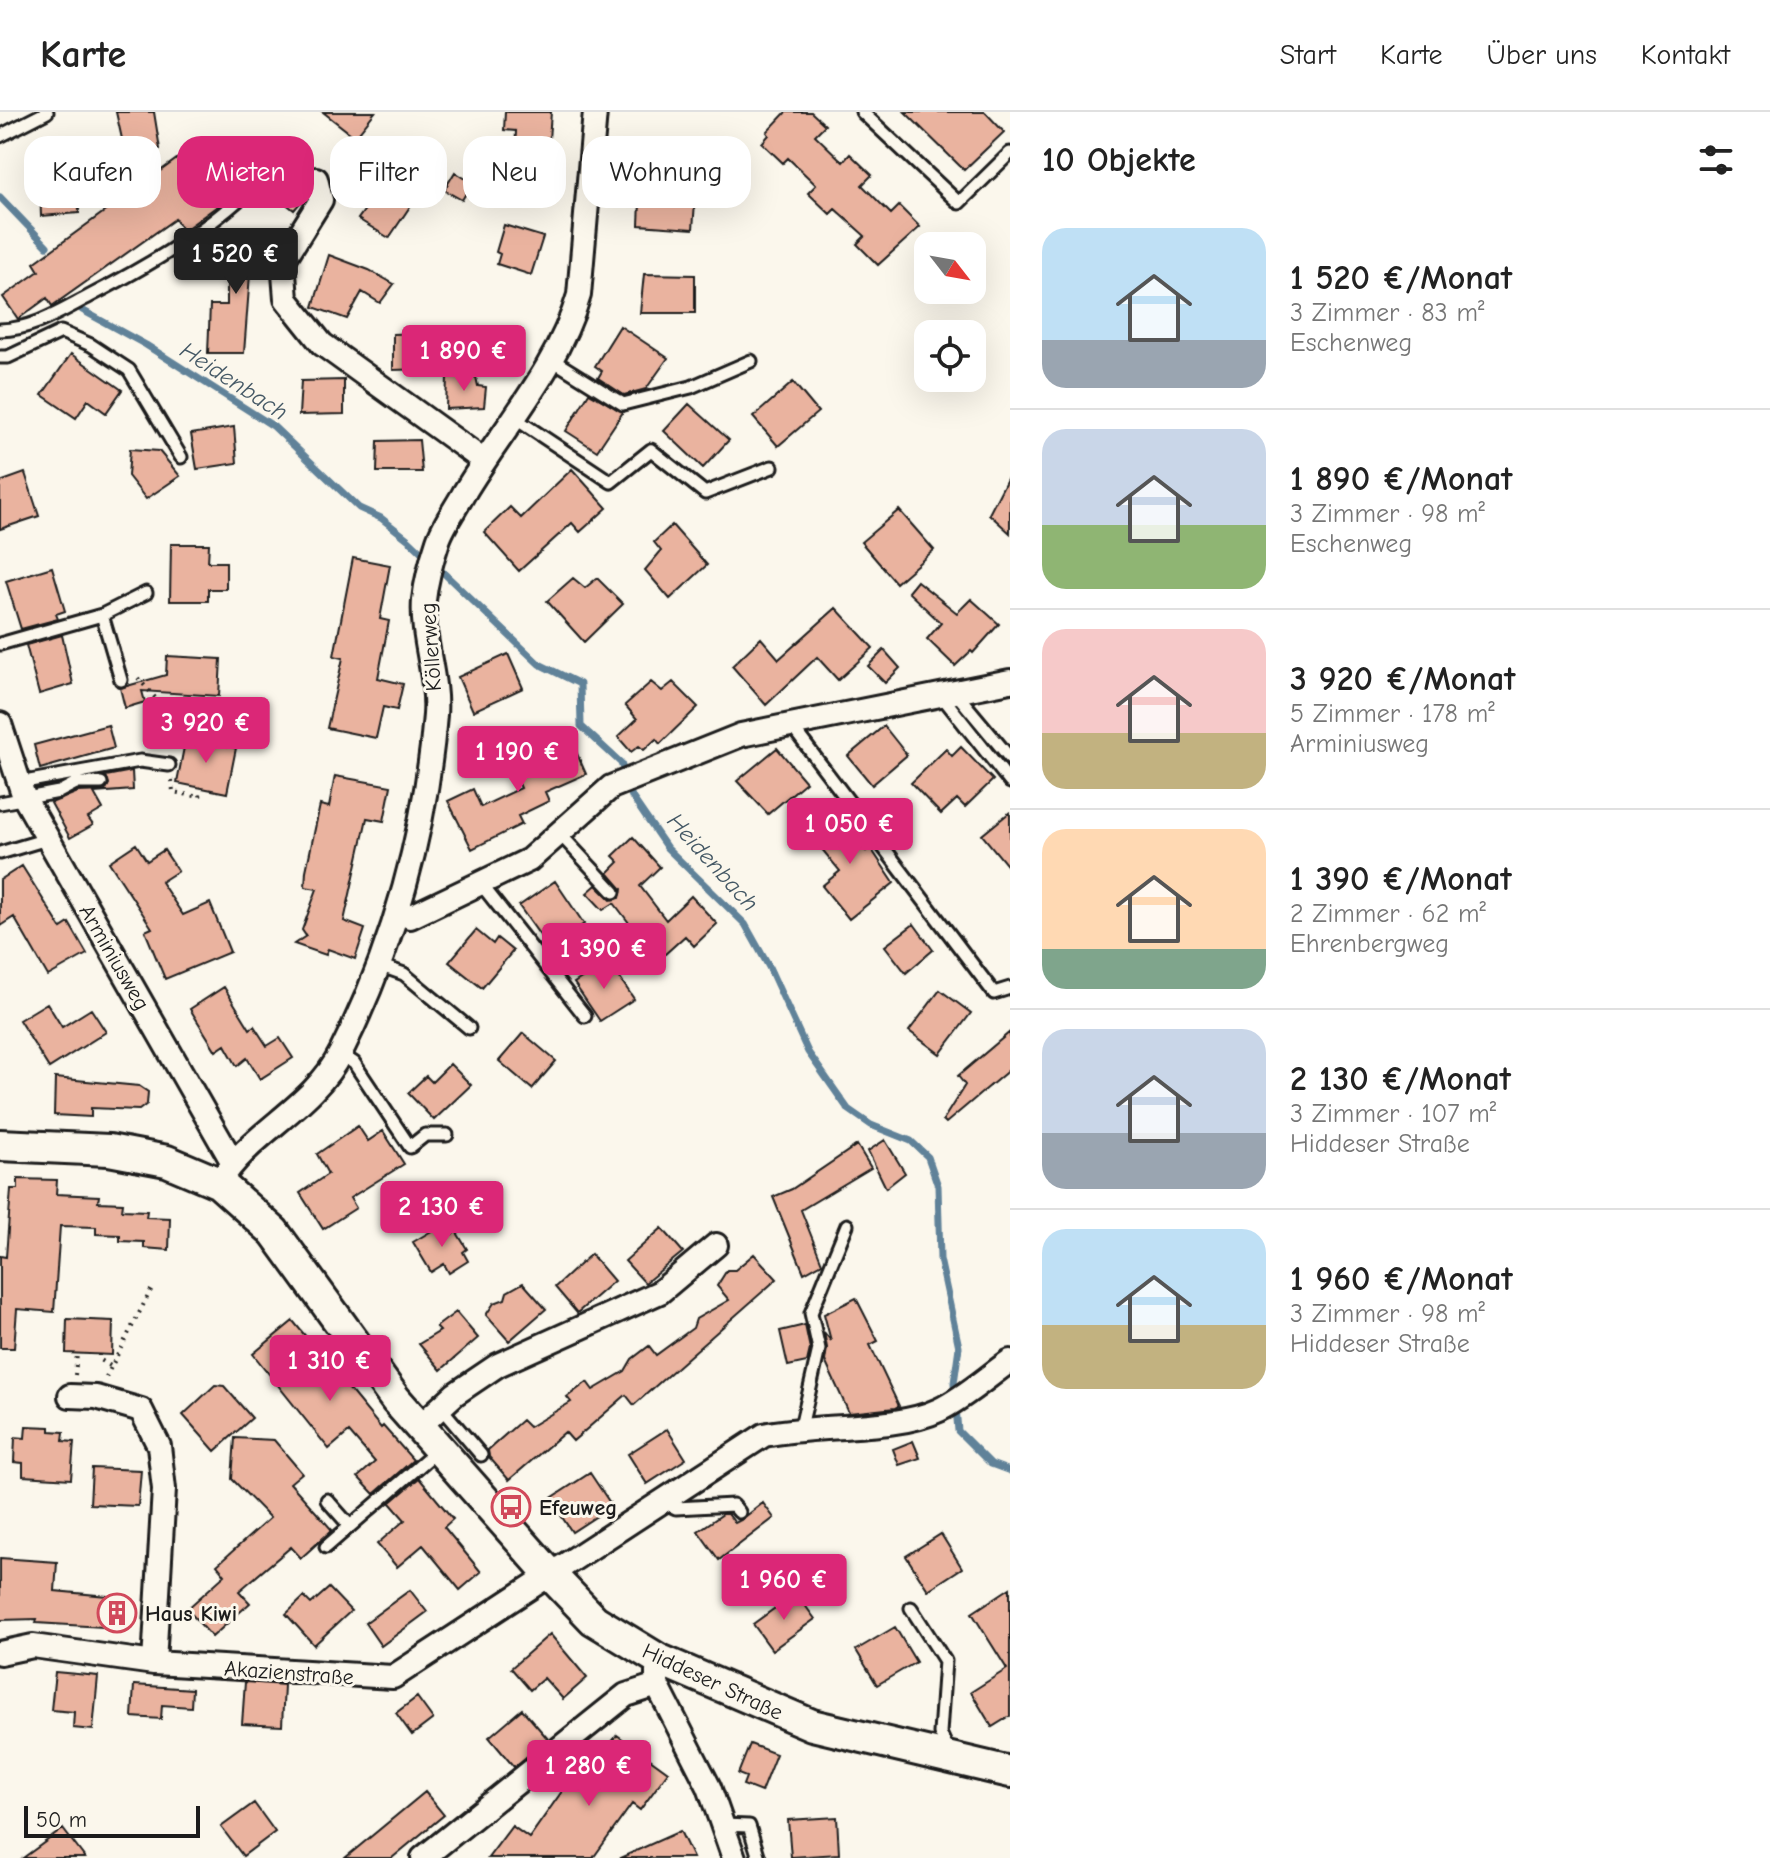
<!DOCTYPE html>
<html lang="de">
<head>
<meta charset="utf-8">
<style>
  :root { --surface:#fff; --page:#f2f2f2; --text:#222; --muted:#767676; --line:#e0e0e0; --accent:#db2777 }
  body { margin:0; font-family:"Comic Neue",sans-serif; background:var(--page); color:var(--text); height:100vh; display:flex; flex-direction:column; font-size:30px; white-space:nowrap }
  * { box-sizing:border-box; margin:0 }
  p { font-size:26px; color:var(--muted) }
  .icon { flex:none; width:44px; height:44px; fill:none; stroke:currentColor; stroke-width:2; stroke-linecap:round; stroke-linejoin:round }
  .map { position:relative; flex:1; overflow:hidden }
  .sheet { display:flex; flex-direction:column; background:var(--surface); width:760px }
  .sheet>* { flex:none }
  .hud { position:absolute; left:24px; top:24px; width:760px; height:72px; display:flex; gap:16px }
  .needle { width:52px; rotate:121deg }
  .buttons { position:absolute; left:914px; top:120px; display:grid; gap:16px }
  .buttons a { display:grid; place-items:center; width:72px; height:72px; border-radius:16px; background:var(--surface); box-shadow:0 8px 32px #0002; font-size:40px }
  .scale { position:absolute; left:24px; bottom:20px; width:176px; box-sizing:border-box; padding-left:8px; border:4px solid #1c1c1c; border-top:0; font-size:22px; line-height:28px; white-space:nowrap; color:#1c1c1c; -webkit-text-stroke:6px #fbf7ec; paint-order:stroke }
  .price { position:absolute; translate:-50% -68px; padding:0 18px; border-radius:8px; background:var(--accent); color:#fff; font-size:26px; line-height:52px; filter:drop-shadow(0 2px 4px #0008) }
  .price::after { content:''; position:absolute; left:50%; top:48px; width:24px; height:18px; margin-left:-12px; background:inherit; clip-path:polygon(0 0,100% 0,50% 100%) }
  .price.selected { background:#222; color:#fff }
  ul { padding:0; list-style:none }
  li { display:flex; align-items:center; gap:24px; height:200px; padding:0 32px }
  li+li { border-top:2px solid var(--line) }
  li span { display:grid; place-items:center; flex:none; width:224px; height:160px; border-radius:24px; color:#555 }
  li>.icon { margin-inline-start:auto }
  span .icon { width:96px; height:96px; fill:#fffc; stroke-width:1 }
  li b { font-size:34px }
  h2 { display:flex; justify-content:space-between; align-items:center; height:96px; padding:0 32px; font-size:34px }
  .pill { padding:0 28px; border-radius:24px; background:var(--surface); box-shadow:0 8px 32px #0002; font-size:28px; line-height:72px }
  .pill.selected { background:var(--accent); color:#fff }
  header { display:flex; align-items:center; gap:48px; box-sizing:border-box; height:112px; padding:0 40px; background:var(--surface); border-bottom:2px solid var(--line) }
  header strong { font-size:38px }
  nav { display:flex; gap:44px; margin-inline-start:auto; font-size:28px }
  main { display:flex; flex:1; min-height:0 }
  .map>svg:first-child { display:block }
  .lines { fill:none; stroke-linecap:round; stroke-linejoin:round }
  .stream { stroke:#608299; stroke-width:7 }
  .building { fill:#eab39f; stroke:#1c1c1c; stroke-width:2 }
  .lane-casing { stroke:#1c1c1c; stroke-width:17 }
  .street-casing { stroke:#1c1c1c; stroke-width:28 }
  .secondary-casing { stroke:#1c1c1c; stroke-width:36 }
  .path { stroke:#1c1c1c; stroke-width:4; stroke-dasharray:2 6; stroke-linecap:butt }
  .lane { stroke:#fbf7ec; stroke-width:11 }
  .street { stroke:#fbf7ec; stroke-width:22 }
  .secondary { stroke:#fbf7ec; stroke-width:30 }
  .labels { text-anchor:middle; stroke-width:6; stroke-linejoin:round; paint-order:stroke }
  .street-label { font-size:22px; fill:#1c1c1c; stroke:#fbf7ec }
  .poi-label { font-size:22px; font-weight:bold; fill:#1c1c1c; stroke:#fbf7ec; text-anchor:start }
  .water-label { font-size:24px; font-style:italic; fill:#445865; stroke:#fbf7ec }
</style>
</head>
<body>
<header>
<strong>Karte</strong>
<nav><a>Start</a><a>Karte</a><a>Über uns</a><a>Kontakt</a></nav>
</header>
<main>
<div class="map">
<svg width="1010" height="1746" viewBox="0 0 1010 1746">
  <rect width="100%" height="100%" fill="#fbf7ec"/>
  <filter id="ink" filterUnits="userSpaceOnUse"><feTurbulence type="fractalNoise" baseFrequency=".0125" numOctaves="2"/><feDisplacementMap in="SourceGraphic" scale="16" xChannelSelector="R" yChannelSelector="G"/><feConvolveMatrix kernelMatrix="1 2 1 2 8 2 1 2 1" color-interpolation-filters="sRGB"/></filter>
  <g filter="url(#ink)">
    <g class="lines">
      <path class="stream" d="M0,85L47,134
        M82,198L146,233L273,314L359,396L381,406L409,428L539,552L580,572L581,614L621,651L632,685L667,736L745,812L769,855L808,940L848,997L871,1013L911,1029L928,1045L938,1074L940,1147L959,1235L954,1271L958,1319L991,1352L1010,1359"/>
    </g>
    <path class="building" d="M116,0H154L160,37L126,45Z
      M323,0H375L355,25Z
      M505,0H551L548,42L515,40L516,19L504,18Z
      M786,0H811L825,13L815,23L843,50L850,42L872,63L862,73L891,102L899,94L920,115L878,153L857,132L865,124L835,97L830,102L808,81L816,73L788,46L783,51L762,31L769,23L767,20Z
      M905,0H985L1004,20L964,58Z
      M196,33L231,84L183,119L175,107L52,194L47,186L18,207L3,185L39,159L34,151Z
      M78,47L79,101L41,104L39,48Z
      M652,47L698,51L693,117L639,113L641,66L649,67Z
      M455,60L472,71L462,88L444,78Z
      M385,70L413,90L389,126L358,107Z
      M292,72L306,84L294,98L280,87Z
      M504,113L543,125L531,163L497,152L500,142L496,140Z
      M227,128L268,129V162H250L244,241H208L210,193H227Z
      M329,143L369,158L394,172L380,191L362,180L347,207L313,195Z
      M644,162L695,163V201H640Z
      M620,214L668,246L646,277L624,283L598,266L602,259L595,254Z
      M424,221V257L393,258V222Z
      M71,242L122,278L106,301L88,288L76,306L42,283Z
      M447,264L476,265L478,274L486,275L484,295L446,297Z
      M344,268V302L299,303L301,269Z
      M793,270L818,300L778,334L753,305Z
      M589,281L623,300L597,339L566,319Z
      M689,292L729,328L703,356L664,319Z
      M234,315L237,351L197,357L191,322Z
      M419,328L422,360H377L378,329Z
      M130,337L159,339L180,364L146,387L128,364Z
      M572,357L607,396L580,420L572,411L519,459L484,420L510,395L521,406Z
      M25,361L39,404L0,417V370Z
      M1010,361V421L989,402Z
      M899,398L934,438L896,471L861,430Z
      M672,413L707,453L670,487L645,458L661,439L654,430Z
      M171,432H209L208,450H226V477H208V489H170Z
      M353,446L390,453L380,507L389,509L378,566L403,572L397,598L383,595L376,626L327,616L343,546L334,544Z
      M52,455L65,499L56,502L58,507L21,517L6,469Z
      M573,466L585,476L597,466L623,492L584,530L547,489Z
      M917,469L957,501L971,487L999,512L973,541L971,539L955,554L927,527L941,511L908,480Z
      M836,496L873,536L838,568L817,545L766,593L732,554L761,526L779,547Z
      M62,523L73,572L39,582L26,533Z
      M884,538L900,556L885,571L868,554Z
      M508,542L523,576L473,599L458,565Z
      M167,544L221,547L219,584L142,579L145,590L125,596L120,576L166,563Z
      M651,570L662,579L673,570L698,595L660,632L656,627L644,638L639,634L631,640L618,625L637,607L625,593Z
      M108,613L114,636L40,657L34,633Z
      M884,614L907,643L872,673L848,644Z
      M186,625L236,636L227,681L177,671Z
      M570,626L586,662L545,680L549,689L518,704L522,712L472,737L448,689L473,677L481,695L521,676L511,653Z
      M961,635L993,668L965,695L957,687L941,702L911,671L946,637L952,644Z
      M777,636L806,670L768,702L737,669Z
      M132,659L133,678L94,681L103,697L88,706L93,713L70,726L51,691L78,680L105,679L109,672L106,664Z
      M335,664L391,674L384,709L367,706L344,809L365,817L355,847L328,837L326,843L294,832L306,824L302,818L317,777L305,775L306,759L320,693L329,695Z
      M831,698L866,739L870,735L894,771L849,807L822,774L840,759L807,719Z
      M1010,700V757L982,723Z
      M633,725L660,755L640,774L666,808L691,784L717,812L694,834L685,824L653,853L639,837L645,832L614,791L603,798L587,781L596,773L611,788L620,786L622,777L608,761L619,750L613,744Z
      M136,732L147,749L164,738L178,759L161,770L183,803L210,791L230,840L165,867L145,819L152,816L109,750Z
      M22,754L61,816L69,811L87,842L48,864L14,805L0,814V768Z
      M555,769L584,812L549,836L519,794Z
      M914,812L933,838L906,861L885,834Z
      M476,818L493,832L497,826L513,839L482,876L449,850Z
      M608,849L634,887L600,909L574,871Z
      M224,875L250,917L254,914L267,934L280,926L293,946L260,967L247,946L237,954L225,933L216,939L190,897Z
      M940,878L971,901L940,942L909,919Z
      M47,891L62,915L91,897L106,920L49,956L19,908Z
      M1010,920V957L946,1011L943,1008L965,973L958,964Z
      M523,921L556,949L532,977L499,949Z
      M450,952L471,973L434,1008L408,981L426,964L432,970Z
      M55,966L139,974L148,980L147,992L139,998L91,996V1005L54,1003Z
      M358,1014L368,1029L383,1019L404,1052L350,1086L356,1096L323,1117L300,1081L328,1062L317,1042Z
      M885,1028L905,1061L886,1076L868,1039Z
      M857,1033L871,1056L801,1098L822,1151L804,1161L773,1085L792,1077Z
      M18,1067L57,1068L56,1082L99,1084L98,1090L123,1091L122,1098L147,1099L146,1105L170,1106L169,1138L144,1136V1130L120,1129V1123L96,1122V1115L60,1114L54,1200L17,1197L14,1236H0V1144L6,1145L11,1077H18Z
      M445,1111L452,1122L456,1119L467,1137L463,1140L468,1149L449,1161L444,1152L431,1160L413,1130Z
      M662,1116L683,1140L645,1171L625,1149Z
      M591,1142L614,1169L577,1201L555,1175Z
      M754,1142L777,1167L634,1293L626,1283L573,1329L565,1320L509,1368L489,1345L488,1338L522,1308L529,1315L571,1290L567,1285L587,1270L593,1278L625,1259L632,1247L649,1234L656,1243L693,1216L696,1207L729,1188L717,1174L727,1158H735Z
      M523,1171L546,1197L509,1229L486,1203L494,1191L505,1187L507,1180Z
      M856,1186L878,1229L870,1233L899,1294L895,1296L849,1301L825,1249L827,1236L824,1220L831,1229L824,1202Z
      M456,1200L478,1226L441,1258L419,1232L440,1219L436,1215Z
      M67,1207L113,1209L112,1243L66,1241Z
      M293,1209L381,1316L383,1314L413,1348L374,1382L358,1365L375,1350L349,1320L329,1337L253,1242Z
      M805,1213L810,1237L807,1250L788,1254L780,1219Z
      M215,1273L224,1274L252,1306L215,1339L183,1303Z
      M26,1314L50,1315V1319L64,1320L63,1329L74,1330L71,1367L23,1364V1351L14,1350L15,1325L25,1326Z
      M667,1317L686,1347L647,1372L628,1342Z
      M235,1326L274,1328L302,1361L290,1371L332,1418L301,1446L291,1435L239,1479L250,1491L212,1525L187,1497L225,1463L217,1453L270,1406L232,1367Z
      M913,1329L920,1346L899,1353L893,1337Z
      M92,1356L141,1358L138,1394L90,1392Z
      M590,1361L612,1394L572,1420L550,1387Z
      M419,1366L453,1407L444,1415L481,1460L460,1478L423,1433L397,1455L377,1432L405,1408L390,1391Z
      M763,1391L774,1406L719,1448L698,1419L723,1402H728L735,1411L741,1408Z
      M941,1422L962,1456L928,1478L906,1444Z
      M0,1446L57,1450L55,1479L107,1484L103,1515L36,1511L37,1507L0,1508Z
      M329,1476L351,1499L314,1533L286,1502L304,1485L311,1492Z
      M1010,1476V1604L992,1615L971,1580L1007,1557L972,1501Z
      M410,1478L427,1500L381,1534L365,1511Z
      M796,1481L815,1507L772,1538L753,1512Z
      M895,1515L916,1550L877,1573L856,1538Z
      M550,1522L587,1566L563,1587L544,1566L530,1578L511,1556Z
      M55,1560L98,1564L93,1618L73,1616L74,1600L51,1598Z
      M245,1570L284,1573L282,1614L242,1612Z
      M134,1573L192,1577L191,1595L162,1593L161,1607L132,1605Z
      M417,1585L433,1607L412,1623L396,1601Z
      M522,1597L548,1627L514,1655L489,1625Z
      M617,1623L668,1660L640,1698L632,1692L593,1746H488L512,1714L529,1726L570,1668L579,1675Z
      M750,1632L776,1642L761,1680L743,1673L746,1665L738,1662Z
      M425,1680L444,1703L392,1746H345Z
      M254,1691L275,1720L243,1744L221,1715Z
      M837,1705L839,1742L791,1745L788,1708Z
      M63,1717L85,1746H23Z
      M680,1719L693,1746H620Z"/>
    <g class="lines">
      <g class="lane-casing">
        <path id="lane" d="M862,0L959,91L1010,41
          M0,24L47,0
          M0,218C34,217 61,199 90,184C165,145 224,109 282,46
          M0,245H8L61,220L91,233L129,258L181,345
          M551,247L623,292L691,275L751,249
          M513,305L611,370L651,338L705,381L772,355
          M102,503L121,568
          M0,532L102,503L146,481
          M955,580L1010,646
          M941,583L1010,670
          M790,612L994,881L1010,876
          M19,671L140,649L169,653
          M0,691L59,680L76,671H101
          M560,722L614,780
          M0,741L47,727
          M481,772L585,904
          M379,853L404,862L469,916
          M340,942L354,951L410,1035L425,1023H447
          M441,1296L481,1343
          M801,1315L819,1237L811,1201L847,1113
          M327,1388L350,1414
          M661,1389L676,1396L733,1393L739,1400
          M326,1435L438,1338
          M911,1496L945,1549L940,1621L950,1643
          M722,1713L749,1714L759,1746"/>
      </g>
      <g class="street-casing">
        <path id="street" d="M316,67L321,88L283,149L286,187L322,232L484,349
          M0,612L24,685L232,1049
          M399,800L410,805L529,748L611,675L741,623L1010,569
          M219,1071C251,1019 313,996 341,940C393,836 426,719 435,603C438,565 421,526 424,488C426,469 432,447 438,429C443,413 456,396 464,381C503,316 558,256 579,183L595,0
          M70,1284L96,1285L141,1298L159,1334L164,1377L154,1551
          M419,1315L455,1282L498,1253L660,1180L716,1133
          M0,1541L33,1534L154,1551L393,1565L764,1323C816,1312 895,1319 939,1298C964,1286 987,1265 1010,1249
          M657,1560V1573L709,1675L734,1746
          M423,1746L626,1583L657,1573"/>
      </g>
      <g class="secondary-casing">
        <path id="secondary" d="M0,1033L109,1038L167,1049L219,1071L274,1120L396,1288L548,1460L594,1508L658,1547L812,1613L1010,1660"/>
      </g>
      <path class="path" d="M138,566L157,588L200,594V586
        M172,668L173,680L200,685L201,679
        M99,1242V1247L112,1255
        M75,1263L77,1242
        M106,1265L151,1178"/>
      <use href="#lane" class="lane"/>
      <use href="#street" class="street"/>
      <use href="#secondary" class="secondary"/>
    </g>
  </g>
  <defs>
    <g id="bus-ring" transform="scale(2)"><circle r="9.5" fill="#fbf7ec" stroke="#d1495b" stroke-width="1.5"/><path d="M-5-6H5V4H4V6H2V4H-2V6H-4V4H-5ZM-3.5-4V0h7V-4ZM-3.5 1.2v1.5H-2V1.2ZM2 1.2v1.5H3.5V1.2Z" fill="#d1495b"/></g>
    <g id="building-ring" transform="scale(2)"><circle r="9.5" fill="#fbf7ec" stroke="#d1495b" stroke-width="1.5"/><path d="M-4-6H4V6H1V3H-1V6H-4ZM-2.5-4.3h1.7v1.8h-1.7ZM.8-4.3h1.7v1.8H.8ZM-2.5-1h1.7V.8h-1.7ZM.8-1h1.7V.8H.8Z" fill="#d1495b"/></g>
  </defs>
  <g fill-rule="evenodd">
    <use href="#bus-ring" x="511" y="1395"/>
    <use href="#building-ring" x="117" y="1501"/>
  </g>
  <g class="labels">
    <g class="street-label">
      <text transform="translate(430 535) rotate(-94)" y="8">Köllerweg</text>
      <text transform="translate(115 845) rotate(60)" y="8">Arminiusweg</text>
      <text transform="translate(289 1560) rotate(4)" y="8">Akazienstraße</text>
      <text transform="translate(713 1569) rotate(25)" y="8">Hiddeser Straße</text>
    </g>
    <g class="poi-label">
      <text x="539" y="1403">Efeuweg</text>
      <text x="145" y="1509">Haus Kiwi</text>
    </g>
    <g class="water-label">
      <text transform="translate(234 269) rotate(33)" y="8">Heidenbach</text>
      <text transform="translate(713 750) rotate(48)" y="8">Heidenbach</text>
    </g>
  </g>
</svg>
<div class="buttons">
<a><svg class="needle" viewBox="-14 -14 28 28"><path d="M0-13l5 13h-10z" fill="#e53935"/><path d="M0 13l5-13h-10z" fill="#767676"/></svg></a>
<a><svg class="icon" aria-label="locate" viewBox="0 0 24 24"><circle cx="12" cy="12" r="6"/><path d="M12 2v4M12 18v4M2 12h4M18 12h4"/></svg></a>
</div>
<div class="scale">50 m</div>
<b class="price selected" style="left:236px;top:184px">1 520 €</b>
<b class="price" style="left:464px;top:281px">1 890 €</b>
<b class="price" style="left:206px;top:653px">3 920 €</b>
<b class="price" style="left:518px;top:682px">1 190 €</b>
<b class="price" style="left:850px;top:754px">1 050 €</b>
<b class="price" style="left:604px;top:879px">1 390 €</b>
<b class="price" style="left:442px;top:1137px">2 130 €</b>
<b class="price" style="left:330px;top:1291px">1 310 €</b>
<b class="price" style="left:784px;top:1510px">1 960 €</b>
<b class="price" style="left:589px;top:1696px">1 280 €</b>
<div class="hud">
<a class="pill">Kaufen</a>
<a class="pill selected">Mieten</a>
<a class="pill">Filter</a>
<a class="pill">Neu</a>
<a class="pill">Wohnung</a>
</div>
</div>
<section class="sheet">
<h2>10 Objekte<svg class="icon" aria-label="filters" viewBox="0 0 24 24"><path d="M4 7h16M4 17h16"/><circle cx="9" cy="7" r="2"/><circle cx="15" cy="17" r="2"/></svg></h2>
<ul>
<li><span style="background:linear-gradient(#bfe0f5 70%,#9aa5b1 0)"><svg class="icon" aria-label="home" viewBox="0 0 24 24"><path d="M3 11l9-7 9 7M6 9v11h12V9"/></svg></span><div><b>1 520 €/Monat</b><p>3 Zimmer · 83 m²</p><p>Eschenweg</p></div></li>
<li><span style="background:linear-gradient(#c9d6e8 60%,#8fb573 0)"><svg class="icon" aria-label="home" viewBox="0 0 24 24"><path d="M3 11l9-7 9 7M6 9v11h12V9"/></svg></span><div><b>1 890 €/Monat</b><p>3 Zimmer · 98 m²</p><p>Eschenweg</p></div></li>
<li><span style="background:linear-gradient(#f6c9c9 65%,#c2b280 0)"><svg class="icon" aria-label="home" viewBox="0 0 24 24"><path d="M3 11l9-7 9 7M6 9v11h12V9"/></svg></span><div><b>3 920 €/Monat</b><p>5 Zimmer · 178 m²</p><p>Arminiusweg</p></div></li>
<li><span style="background:linear-gradient(#ffd9b3 75%,#7fa58c 0)"><svg class="icon" aria-label="home" viewBox="0 0 24 24"><path d="M3 11l9-7 9 7M6 9v11h12V9"/></svg></span><div><b>1 390 €/Monat</b><p>2 Zimmer · 62 m²</p><p>Ehrenbergweg</p></div></li>
<li><span style="background:linear-gradient(#c9d6e8 65%,#9aa5b1 0)"><svg class="icon" aria-label="home" viewBox="0 0 24 24"><path d="M3 11l9-7 9 7M6 9v11h12V9"/></svg></span><div><b>2 130 €/Monat</b><p>3 Zimmer · 107 m²</p><p>Hiddeser Straße</p></div></li>
<li><span style="background:linear-gradient(#bfe0f5 60%,#c2b280 0)"><svg class="icon" aria-label="home" viewBox="0 0 24 24"><path d="M3 11l9-7 9 7M6 9v11h12V9"/></svg></span><div><b>1 960 €/Monat</b><p>3 Zimmer · 98 m²</p><p>Hiddeser Straße</p></div></li>
</ul>
</section>
</main>
</body>
</html>
